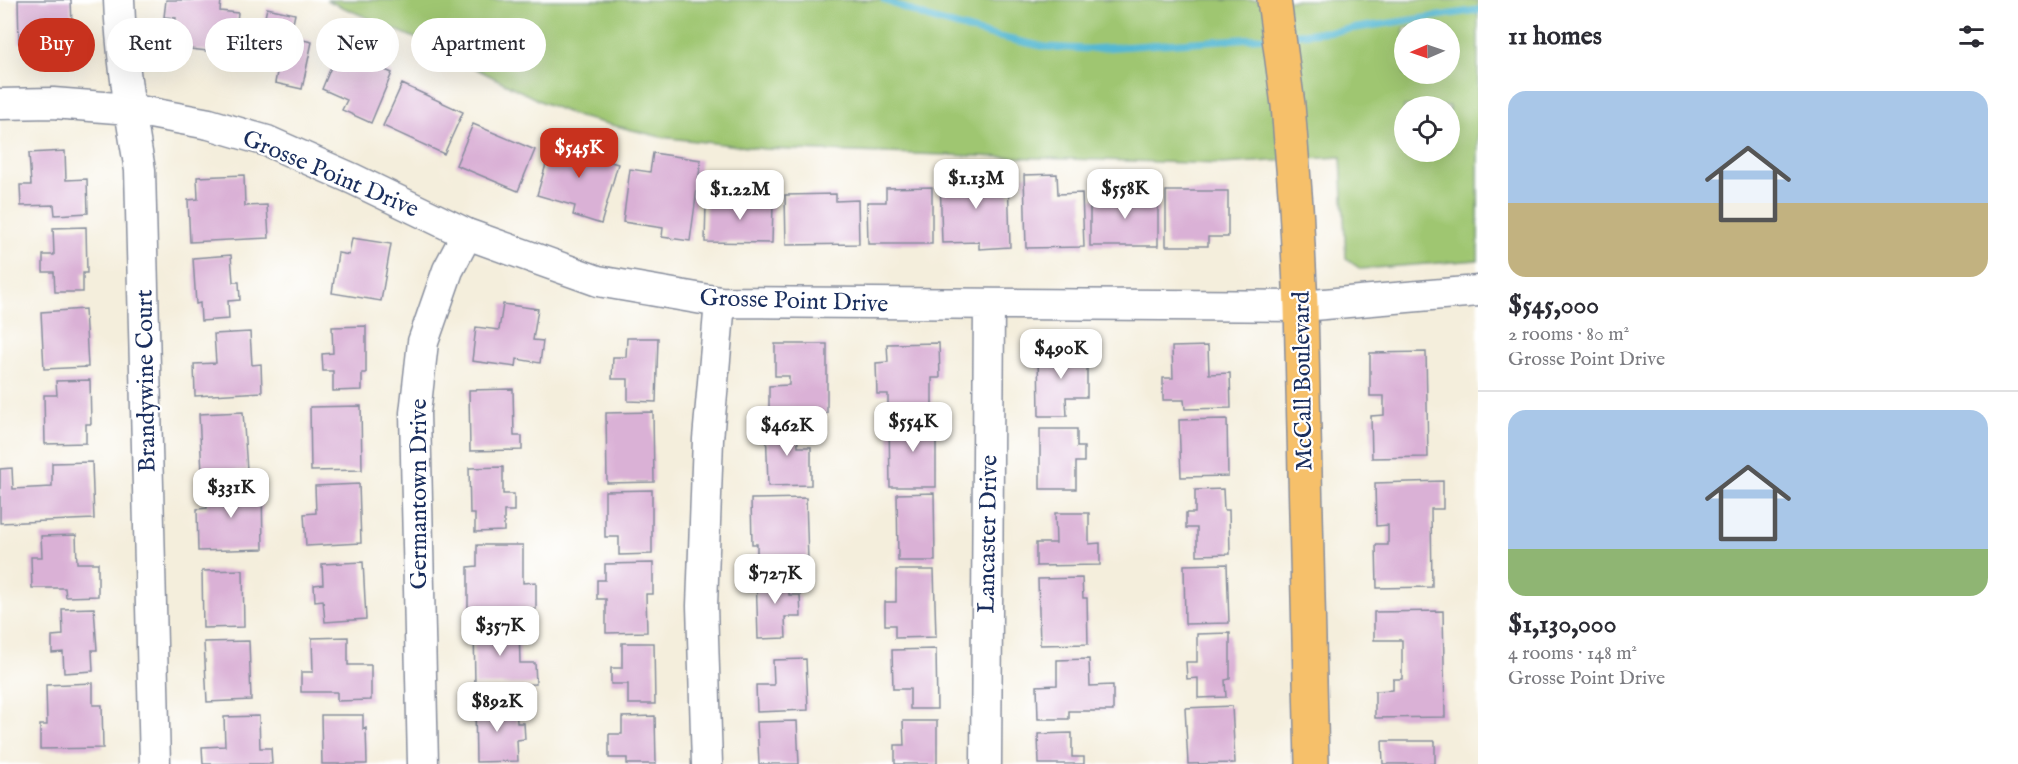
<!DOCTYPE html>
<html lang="en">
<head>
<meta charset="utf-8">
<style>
  :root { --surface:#fff; --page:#f7f7f7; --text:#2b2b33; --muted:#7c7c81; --line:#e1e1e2; --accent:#c8321e }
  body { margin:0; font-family:"IM FELL English",serif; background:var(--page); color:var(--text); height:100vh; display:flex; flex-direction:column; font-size:22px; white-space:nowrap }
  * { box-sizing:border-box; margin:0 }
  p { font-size:20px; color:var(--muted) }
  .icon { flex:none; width:33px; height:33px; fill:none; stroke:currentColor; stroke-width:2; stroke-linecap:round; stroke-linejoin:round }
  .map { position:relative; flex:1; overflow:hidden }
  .details { display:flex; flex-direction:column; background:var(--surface); width:540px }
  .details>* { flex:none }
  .top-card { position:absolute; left:18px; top:18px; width:570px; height:54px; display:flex; gap:12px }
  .needle { width:39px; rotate:268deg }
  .tools { position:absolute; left:1394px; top:18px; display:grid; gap:12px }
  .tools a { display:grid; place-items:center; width:66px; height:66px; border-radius:50%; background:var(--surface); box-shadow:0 6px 24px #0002; font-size:30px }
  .price { position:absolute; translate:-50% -51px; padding:0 14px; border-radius:12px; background:#fff; color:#222; font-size:20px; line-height:39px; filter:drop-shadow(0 2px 3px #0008) }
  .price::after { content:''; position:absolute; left:50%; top:36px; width:18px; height:14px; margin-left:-9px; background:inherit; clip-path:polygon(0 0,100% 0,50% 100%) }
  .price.selected { background:var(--accent); color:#fff }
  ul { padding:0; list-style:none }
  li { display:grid; align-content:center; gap:12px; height:318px; padding:0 30px }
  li+li { border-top:2px solid var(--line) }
  li span { display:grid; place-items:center; height:186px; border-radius:18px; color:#555 }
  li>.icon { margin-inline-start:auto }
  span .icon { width:108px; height:108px; fill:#fffc; stroke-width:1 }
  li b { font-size:26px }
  h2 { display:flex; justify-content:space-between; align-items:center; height:72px; padding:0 30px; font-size:26px }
  .pill { padding:0 21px; border-radius:27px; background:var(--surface); box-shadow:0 6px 24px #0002; font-size:21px; line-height:54px }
  .pill.selected { background:var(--accent); color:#fff }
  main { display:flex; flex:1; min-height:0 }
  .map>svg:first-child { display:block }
  .green { fill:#9fc671; stroke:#5d7a68; stroke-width:1.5; fill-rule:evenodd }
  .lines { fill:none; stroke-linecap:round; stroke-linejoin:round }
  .stream { stroke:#54b8d2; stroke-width:7 }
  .building { fill:#dab1d6 }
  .minor-casing { stroke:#888e9d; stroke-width:33 }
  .major-casing { stroke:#888e9d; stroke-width:36 }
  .minor { stroke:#fff; stroke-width:30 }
  .major { stroke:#f6c06b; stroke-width:33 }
  .labels { text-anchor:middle; stroke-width:4.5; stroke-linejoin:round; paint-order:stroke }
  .street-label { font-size:24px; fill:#1b2f5e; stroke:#fff }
</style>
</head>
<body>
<main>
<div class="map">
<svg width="1478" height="764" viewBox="0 0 1478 764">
  <rect width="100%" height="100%" fill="#fff"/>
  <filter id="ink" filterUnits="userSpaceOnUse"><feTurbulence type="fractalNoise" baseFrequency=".0167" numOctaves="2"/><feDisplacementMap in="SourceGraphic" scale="12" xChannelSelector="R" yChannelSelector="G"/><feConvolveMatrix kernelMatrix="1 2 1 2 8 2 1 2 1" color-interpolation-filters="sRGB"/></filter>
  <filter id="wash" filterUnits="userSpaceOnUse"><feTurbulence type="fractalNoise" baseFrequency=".008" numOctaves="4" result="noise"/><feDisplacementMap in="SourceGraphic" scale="24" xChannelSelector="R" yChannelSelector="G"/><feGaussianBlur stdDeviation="1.35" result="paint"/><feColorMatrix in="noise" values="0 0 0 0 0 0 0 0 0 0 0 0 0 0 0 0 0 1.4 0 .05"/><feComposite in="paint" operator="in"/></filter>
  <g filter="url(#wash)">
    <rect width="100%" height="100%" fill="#f4eedc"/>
    <path class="green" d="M326,0H1478V260L1361,269L1346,259L1341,157L1221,164L765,149L661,137L579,117L542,102L417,39ZM1404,28H1449V74H1404ZM1404,106H1449V152H1404Z"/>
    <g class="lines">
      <path class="stream" d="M884,0L929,18L985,34L1046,47L1088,49L1270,37
        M1287,35L1336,31L1478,10"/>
    </g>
    <g id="blocks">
      <path class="building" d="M18,0H71L72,25L78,26L79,60L31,61V42L19,43Z
        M166,0H221L220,11L238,13L233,54L173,47L176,18L164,17Z
        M267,8L295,14L290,37L312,42L302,89L275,83L278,67L255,62Z
        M345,33L374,45L367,62L392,73L371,123L342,110L347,100L322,89Z
        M402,84L463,112L444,154L383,126Z
        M473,124L535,150L518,191L456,165Z
        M575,137L598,144L594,157L618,164L601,224L573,215L575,206L537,195L552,144L572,150Z
        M65,151L66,180L87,179L88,213L55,215L54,205L21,206L20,185H31L29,153Z
        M653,153L701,160L690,241L662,237L663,228L623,222L630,169L650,172Z
        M1008,173L1010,247L979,249V242L942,243L940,176Z
        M1057,174L1058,194L1082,193L1084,247L1026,248L1024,175Z
        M244,175L245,206L267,205L269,238L190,242L188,200L198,199L197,177Z
        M932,187V244H868L867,202H886V188Z
        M1124,188H1147V199H1158V246H1090V199H1124Z
        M739,190L757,191V204H773L772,243L705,242L706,203H739Z
        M1166,191H1228V237H1208V246H1166Z
        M836,194V201L858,200L859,244L786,245L785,195Z
        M86,227L87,273H83V292H55L54,272H43V255H54L53,228Z
        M352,238L391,244L381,301L332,293L338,253L349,255Z
        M231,255L233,282H239L240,300L228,301L229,319L201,321L200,303L196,304L193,258Z
        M503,304L538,309L533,340L543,341L540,363L517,359L516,367L472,361L476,327L499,330Z
        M85,309L88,367L44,369L41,312Z
        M366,326V373H362V390L333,391V371H323L322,354L333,353L332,327Z
        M250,332L252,365L261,364L262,392L195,396L194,364L216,363L214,334Z
        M627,338H658L656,402L628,401V379H612L613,357H626Z
        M939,343L940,378H932V411L888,412V394H877L876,363L888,362L887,344Z
        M775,344H827V413H769V386L789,385V376H775Z
        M1208,346L1209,374L1230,373L1231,408L1185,409L1184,400H1163V378H1173L1172,347Z
        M1038,351H1087V397H1066L1067,416H1039Z
        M1426,352L1428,457L1372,458L1371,416L1384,415V396H1370V353Z
        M90,380L91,424H86V443L45,444L44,395H57L56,381Z
        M513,389L514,436H522V450L470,451L469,390Z
        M361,406L362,470L311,471L310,407Z
        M243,412L247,470L202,473L199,414Z
        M653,412L654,482L607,483L606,413Z
        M936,419V487H890L889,420Z
        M1227,419L1228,476L1181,477L1179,420Z
        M797,423L798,447H811V485L768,486L766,424Z
        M1040,429H1077V447H1084V462H1076V489H1040Z
        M92,462L94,519L0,523V469L12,468L13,489L52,487V463Z
        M503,467V494H514V511H504V531L475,532V514H470L469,468Z
        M1443,481V509H1431L1432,587L1377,588L1376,545H1388V525L1376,526L1375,483Z
        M359,484L361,543L306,546L304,514L316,513L315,486Z
        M262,486L263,549L198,551L197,509L207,508L206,487Z
        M1223,489L1224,510H1229L1230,554L1197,555V528H1186V513H1195V490Z
        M652,490V554L619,555V537H605V491Z
        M934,493L935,561H898L897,494Z
        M806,498L808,561L757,562V544H752L751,499Z
        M1055,513H1089V544L1100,543V565L1036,566V543H1056Z
        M76,535L77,563H98V596L66,597L65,588H32L31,557H42L41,536Z
        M477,545H523V583L536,582V609L468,610V567L477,566Z
        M363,562L366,619L325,622L323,600L315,601L314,585L323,584L322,564Z
        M653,563V594H646L647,632L606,633V599H597V580H605V564Z
        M1227,564L1229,623L1185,624L1184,565Z
        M243,570L244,627L203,628L202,571Z
        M896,570H934L936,637L895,638V625H885V602H896Z
        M789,573V595H800L801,617H785L786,638L758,639L756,574Z
        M1082,578L1083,598H1087L1088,644L1040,645L1038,579Z
        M94,608L97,650H92L93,671L64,673L63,652L52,653V636L63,635L62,609Z
        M1443,611L1445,717L1375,718V691L1393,690V679H1402V640H1374V612Z
        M519,625L520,663H535L536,684L475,685L474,626Z
        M1230,633V679L1225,680L1226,697L1198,698V678L1187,679L1186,662H1197V634Z
        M348,637V665H371V700L337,701V692H301V672H313L312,638Z
        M249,641L251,700L207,702L204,642Z
        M622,643H654L655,704H628V684H611V668H622Z
        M936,649L937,709H910V689H893L892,650Z
        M806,659L808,710L757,712L756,685H774L773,660Z
        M1089,659L1090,686L1113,685V711H1069V719H1038L1037,686L1057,685V660Z
        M93,683V705H102L103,748L40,749V725H47L46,685Z
        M516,703L517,723H524L525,739L517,740L518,761L476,762L475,704Z
        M1232,706L1235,763L1188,764L1185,708Z
        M321,715H363V729L366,728L367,764H322Z
        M259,716L260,748H271L272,764H203L202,747L225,746L224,717Z
        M655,716L656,764H627V758H609V734H622V717Z
        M797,721L799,764H759L757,722Z
        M903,721H937V764H895V745H904Z
        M1072,733V757H1084V764H1039L1038,734Z
        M1382,741H1435V764H1383Z"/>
    </g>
  </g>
  <g filter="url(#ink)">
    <use href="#blocks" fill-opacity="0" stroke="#888e9d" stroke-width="1.5"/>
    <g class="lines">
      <g class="minor-casing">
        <path id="minor" d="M119,0C121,57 130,114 140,170L155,764
          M0,104L53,103L129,109L209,124L267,141L353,179L467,234L598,281L720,302L1301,306L1478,291
          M423,764L415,413L423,342L448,270L467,234
          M707,764L702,606L708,439L720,302
          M986,764L989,305"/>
      </g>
      <g class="major-casing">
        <path id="major" d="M1274,0L1288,105L1296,206L1301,306L1312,764"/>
      </g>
      <use href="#minor" class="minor"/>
      <use href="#major" class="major"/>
    </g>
  </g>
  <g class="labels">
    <g class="street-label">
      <text transform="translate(331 173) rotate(23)" y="8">Grosse Point Drive</text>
      <text transform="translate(794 300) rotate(2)" y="8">Grosse Point Drive</text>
      <text transform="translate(145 381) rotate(-91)" y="8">Brandywine Court</text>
      <text transform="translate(1302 381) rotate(-91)" y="8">McCall Boulevard</text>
      <text transform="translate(418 494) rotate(-90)" y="8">Germantown Drive</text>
      <text transform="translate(987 534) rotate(-89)" y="8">Lancaster Drive</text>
    </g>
  </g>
</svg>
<div class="tools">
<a><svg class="needle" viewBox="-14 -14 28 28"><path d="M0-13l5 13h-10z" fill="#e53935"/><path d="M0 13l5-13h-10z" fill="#7c7c81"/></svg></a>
<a><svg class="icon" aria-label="locate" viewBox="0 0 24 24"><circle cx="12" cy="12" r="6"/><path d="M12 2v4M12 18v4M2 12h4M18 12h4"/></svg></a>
</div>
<b class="price selected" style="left:579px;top:179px">$545K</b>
<b class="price" style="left:976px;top:210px">$1.13M</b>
<b class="price" style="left:1125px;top:220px">$558K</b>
<b class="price" style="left:740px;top:221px">$1.22M</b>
<b class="price" style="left:1061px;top:380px">$490K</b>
<b class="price" style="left:913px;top:453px">$554K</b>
<b class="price" style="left:787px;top:457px">$462K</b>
<b class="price" style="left:231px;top:519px">$331K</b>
<b class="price" style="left:775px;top:605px">$727K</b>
<b class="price" style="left:500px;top:657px">$357K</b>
<b class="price" style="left:497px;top:733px">$892K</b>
<div class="top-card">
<a class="pill selected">Buy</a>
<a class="pill">Rent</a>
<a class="pill">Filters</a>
<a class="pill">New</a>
<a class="pill">Apartment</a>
</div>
</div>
<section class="details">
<h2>11 homes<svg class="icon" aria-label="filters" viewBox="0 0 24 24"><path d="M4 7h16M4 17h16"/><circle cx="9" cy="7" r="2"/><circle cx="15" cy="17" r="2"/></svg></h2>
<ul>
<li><span style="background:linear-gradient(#a9c7e8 60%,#c2b280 0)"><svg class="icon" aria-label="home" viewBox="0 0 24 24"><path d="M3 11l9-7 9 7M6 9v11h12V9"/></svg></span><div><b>$545,000</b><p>2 rooms · 80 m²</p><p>Grosse Point Drive</p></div></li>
<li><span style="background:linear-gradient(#a9c7e8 75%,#8fb573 0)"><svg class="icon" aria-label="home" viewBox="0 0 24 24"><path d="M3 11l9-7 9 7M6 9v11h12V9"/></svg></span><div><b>$1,130,000</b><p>4 rooms · 148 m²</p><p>Grosse Point Drive</p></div></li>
</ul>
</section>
</main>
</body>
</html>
